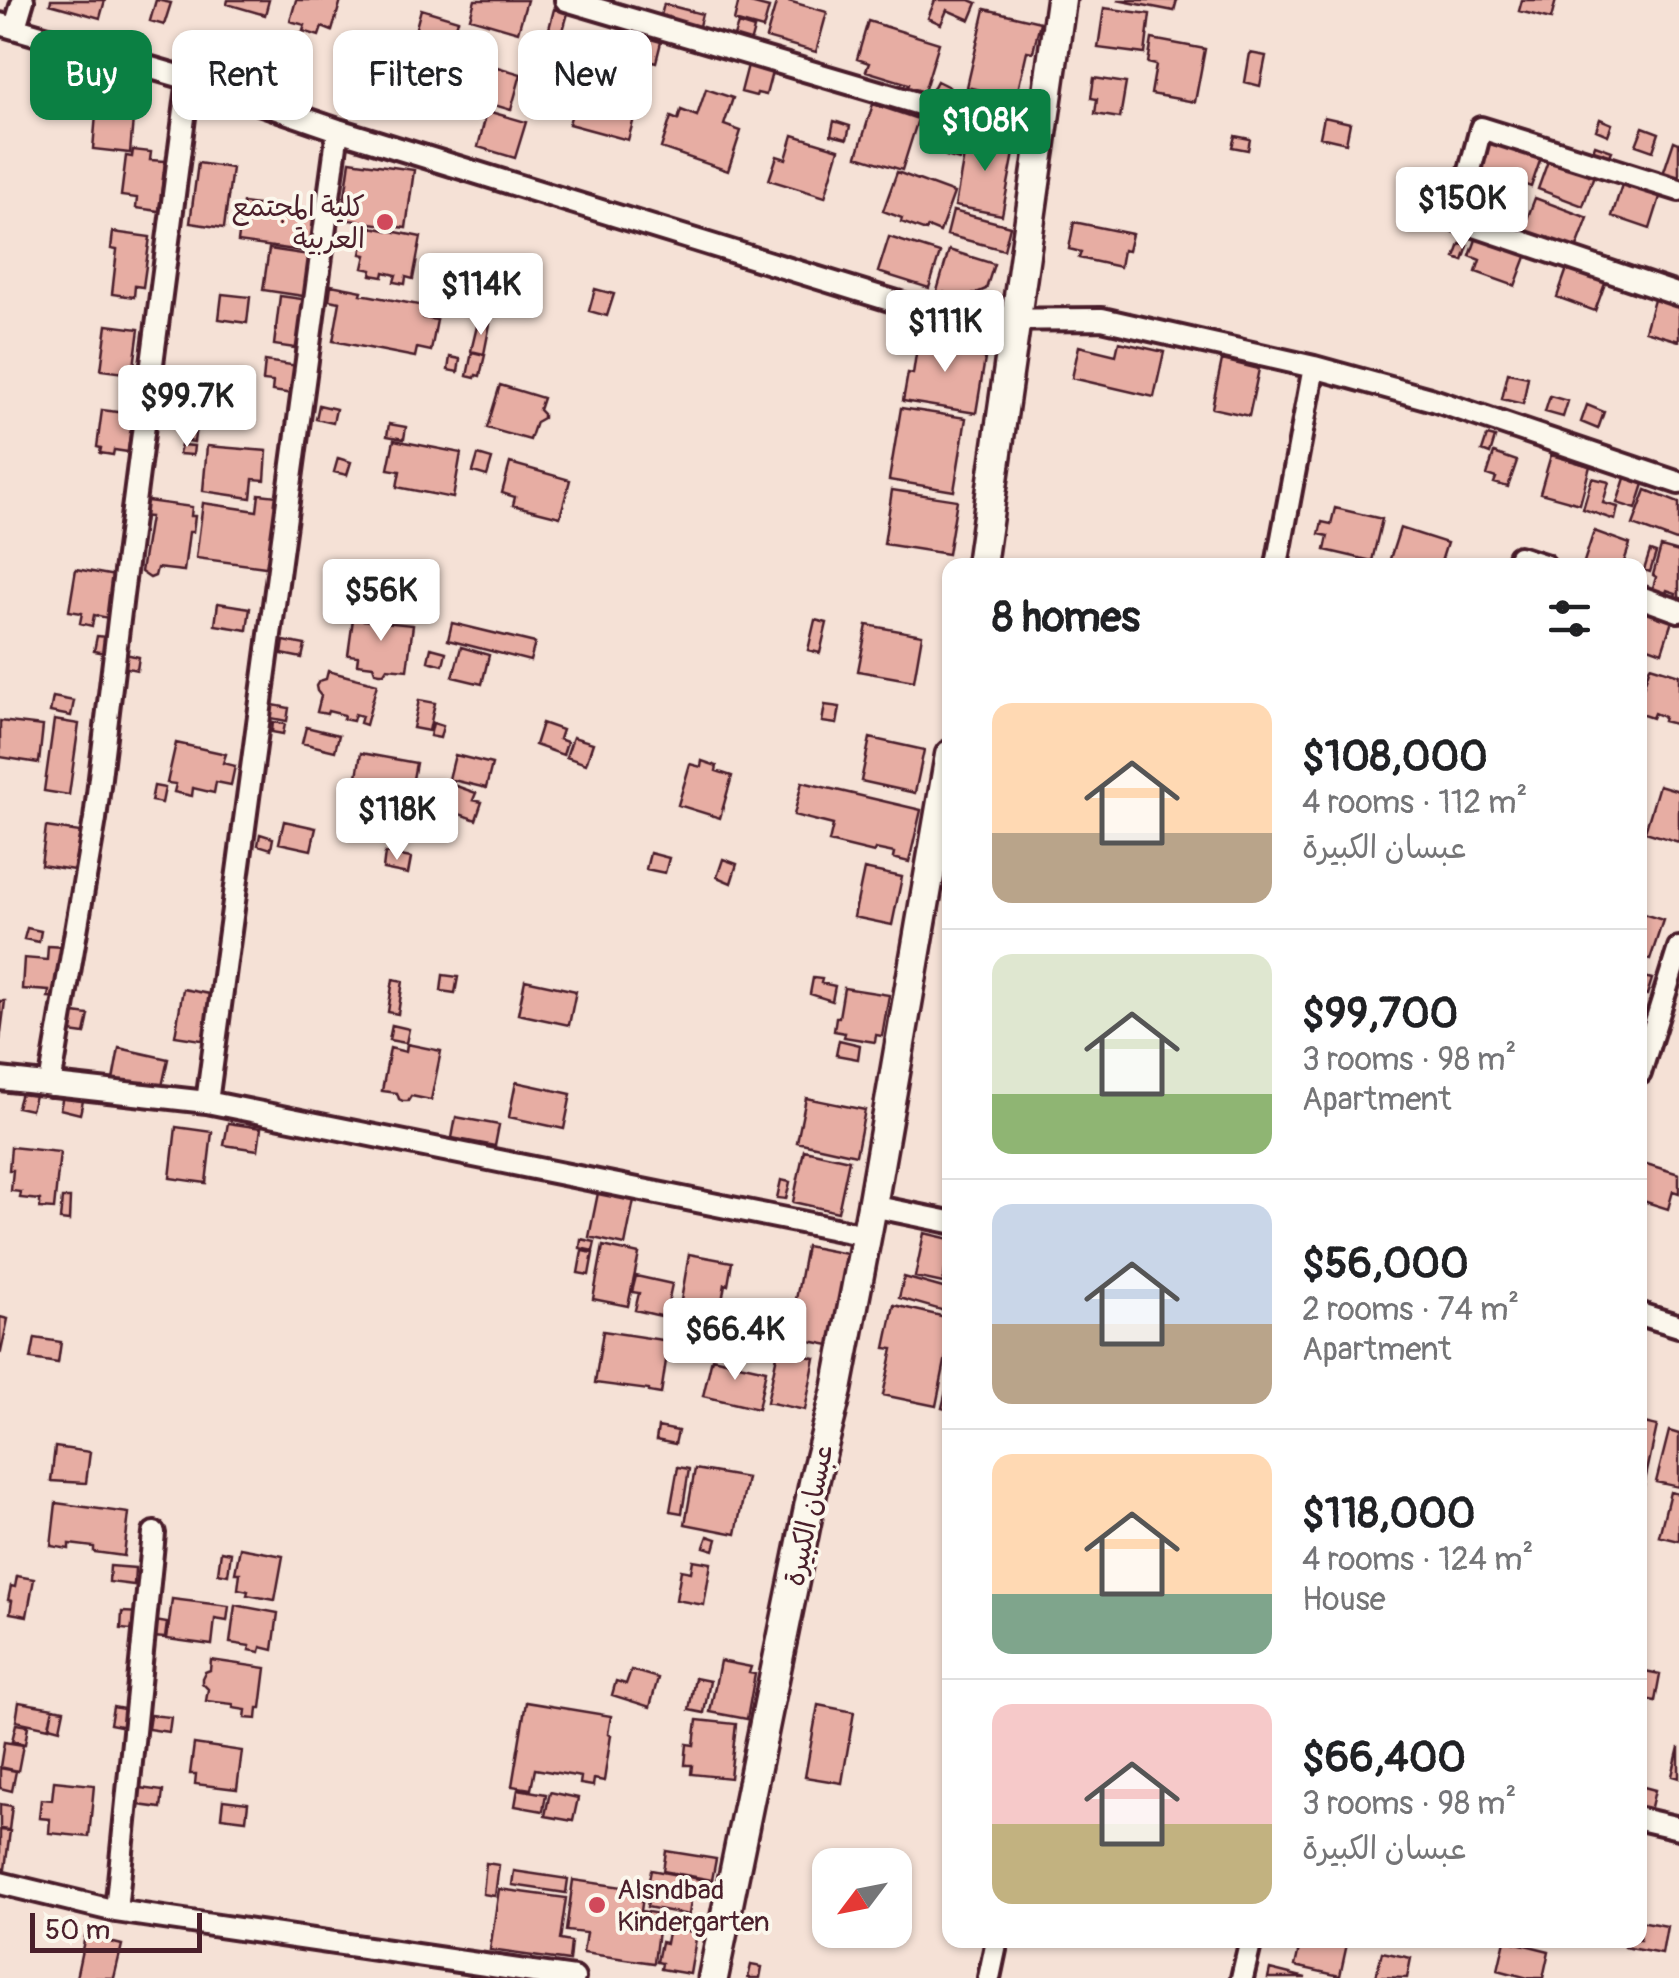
<!DOCTYPE html>
<html lang="en">
<head>
<meta charset="utf-8">
<style>
  :root { --surface:#fff; --page:#f6f6f6; --text:#202124; --muted:#757577; --line:#e0e0e0; --accent:#0b8043 }
  body { margin:0; font-family:Pangolin,"Playpen Sans Arabic",sans-serif; background:var(--page); color:var(--text); height:100vh; display:flex; flex-direction:column; font-size:38px; white-space:nowrap }
  * { box-sizing:border-box; margin:0 }
  p { font-size:32px; color:var(--muted) }
  .icon { flex:none; width:55px; height:55px; fill:none; stroke:currentColor; stroke-width:2; stroke-linecap:round; stroke-linejoin:round }
  .map { position:relative; flex:1; overflow:hidden }
  .side { position:absolute; left:942px; top:558px; width:705px; height:1390px; display:flex; flex-direction:column; background:var(--surface); border-radius:20px; box-shadow:0 2px 8px #0004 }
  .side>* { flex:none }
  .hud { position:absolute; left:30px; top:30px; width:762px; height:90px; display:flex; gap:20px }
  .needle { width:65px; rotate:238deg }
  .buttons { position:absolute; left:812px; top:1848px; display:grid; gap:20px }
  .buttons a { display:grid; place-items:center; width:100px; height:100px; border-radius:20px; background:var(--surface); box-shadow:0 2px 8px #0004; font-size:50px }
  .scale { position:absolute; left:30px; bottom:25px; width:172px; box-sizing:border-box; padding-left:10px; border:5px solid #4a1f2b; border-top:0; font-size:28px; line-height:35px; white-space:nowrap; color:#4a1f2b; -webkit-text-stroke:8px #fbf7ec; paint-order:stroke }
  .price { position:absolute; translate:-50% -85px; padding:0 22px; border-radius:10px; background:#fff; color:#222; font-size:32px; line-height:65px; filter:drop-shadow(0 2px 5px #0008) }
  .price::after { content:''; position:absolute; left:50%; top:60px; width:30px; height:22px; margin-left:-15px; background:inherit; clip-path:polygon(0 0,100% 0,50% 100%) }
  .price.active { background:var(--accent); color:#fff }
  ul { padding:0; list-style:none }
  li { display:flex; align-items:center; gap:30px; height:250px; padding:0 50px }
  li+li { border-top:2px solid var(--line) }
  li span { display:grid; place-items:center; flex:none; width:280px; height:200px; border-radius:20px; color:#555 }
  li>.icon { margin-inline-start:auto }
  span .icon { width:120px; height:120px; fill:#fffc; stroke-width:1 }
  li b { font-size:42px }
  h2 { display:flex; justify-content:space-between; align-items:center; height:120px; padding:0 50px; font-size:42px }
  .chip { padding:0 35px; border-radius:20px; background:var(--surface); box-shadow:0 2px 8px #0004; font-size:35px; line-height:90px }
  .chip.active { background:var(--accent); color:#fff }
  .map>svg:first-child { display:block }
  .building { fill:#e7ada3; stroke:#4a1f2b; stroke-width:2.5 }
  .lines { fill:none; stroke-linecap:round; stroke-linejoin:round }
  .minor-casing { stroke:#4a1f2b; stroke-width:28 }
  .secondary-casing { stroke:#4a1f2b; stroke-width:35 }
  .minor { stroke:#fbf7ec; stroke-width:20 }
  .secondary { stroke:#fbf7ec; stroke-width:28 }
  .poi-dot { fill:#d1495b; stroke:#fbf7ec; stroke-width:4 }
  .labels { text-anchor:middle; stroke-width:8; stroke-linejoin:round; paint-order:stroke }
  .poi-label { font-size:28px; fill:#4a1f2b; stroke:#fbf7ec; text-anchor:end }
  .street-label { font-size:28px; fill:#4a1f2b; stroke:#fbf7ec }
</style>
</head>
<body>
<div class="map">
<svg width="1679" height="1978" viewBox="0 0 1679 1978">
  <rect width="100%" height="100%" fill="#f5e1d6"/>
  <filter id="ink" filterUnits="userSpaceOnUse"><feTurbulence type="fractalNoise" baseFrequency=".01" numOctaves="2"/><feDisplacementMap in="SourceGraphic" scale="20" xChannelSelector="R" yChannelSelector="G"/><feConvolveMatrix kernelMatrix="1 2 1 2 8 2 1 2 1" color-interpolation-filters="sRGB"/></filter>
  <g filter="url(#ink)">
    <path class="building" d="M51,0H105L100,18L50,4Z
      M156,0L171,3L164,25L150,21Z
      M228,0H269L265,15L227,4Z
      M296,0H341L332,31L322,27L319,36L303,31L305,25L290,21Z
      M475,0H527L518,32L470,18Z
      M739,0L769,8L763,29L734,21Z
      M777,0H785L827,12L816,52L766,38Z
      M935,0H970L977,3L970,20L947,10L941,24L928,18Z
      M1117,0H1177L1174,11Z
      M1522,0H1556L1551,19L1519,11Z
      M664,4L702,14L697,34L659,23Z
      M1104,8L1150,14L1145,54L1098,48Z
      M421,9L458,20L446,61L410,50Z
      M554,9L568,13L559,45L546,41Z
      M985,9L1040,22L1033,52L1027,51L1016,99L967,87Z
      M868,21L939,43L924,92L908,87L909,84L866,71L869,63L857,59Z
      M738,24L754,29L749,47L732,42Z
      M647,38L661,42L656,62L641,58Z
      M1152,39L1205,49L1195,102L1151,94L1156,65L1148,63Z
      M1250,53L1266,56L1260,86L1245,82Z
      M470,59L521,74L511,110L460,95Z
      M619,59L633,63L629,78L615,74Z
      M748,65L772,72L766,95L757,93L756,96L741,92Z
      M1094,78L1126,83L1120,118L1095,114L1097,99L1091,98Z
      M937,81L949,87L940,105L928,98Z
      M579,87L638,104L628,140L569,124Z
      M706,89L733,98L724,125L741,131L728,171L661,148L671,117L678,120L681,110L697,116Z
      M98,92L135,96L130,153L93,149Z
      M873,104L918,119L902,170L857,156Z
      M487,111L526,122L515,158L478,147Z
      M1324,117L1350,123L1346,143L1320,137Z
      M1600,119L1612,124L1608,135L1596,130Z
      M834,121L850,126L847,139L831,135Z
      M1643,127L1659,133L1653,151L1636,145Z
      M953,133L966,137L959,160L946,156Z
      M968,133L1016,143L1002,215L955,206Z
      M793,135L839,149L825,197L769,180L777,156L786,159Z
      M1235,136L1250,139L1248,150L1232,147Z
      M1490,140L1541,158L1531,187L1480,168Z
      M1674,141L1679,143V182L1662,177Z
      M1595,145L1612,151L1609,158L1593,152Z
      M133,150L151,152L150,160L165,161L159,211L136,208L137,198L121,196L126,156L132,157Z
      M1549,158L1594,175L1583,206L1538,189Z
      M350,161L414,170L406,228L342,219Z
      M198,163L232,168L224,228L190,223Z
      M897,172L954,193L940,232L928,227L926,231L901,222L902,218L883,211Z
      M1624,178L1662,191L1650,229L1612,216Z
      M1535,198L1588,218L1574,255L1521,235Z
      M243,203L322,214L317,253L238,242Z
      M953,211L1010,226L1004,250L947,235Z
      M1074,222L1132,234L1128,251L1123,250L1120,267L1079,258L1081,252L1069,249Z
      M371,227L421,237L413,279L406,277L405,284L394,282L396,275L384,272L383,277L371,275L372,270L363,268L366,255L361,254L364,239L369,240Z
      M1479,231L1529,249L1515,286L1476,272L1480,260L1470,256Z
      M113,232L150,237L143,287L135,286L134,297L112,294L117,250L111,249Z
      M889,237L940,253L929,288L878,272Z
      M1460,244L1468,246L1463,261L1455,258Z
      M269,249L316,256L310,297L263,290Z
      M949,250L994,264L986,289L965,298L937,291Z
      M1569,263L1607,278L1595,311L1557,297Z
      M331,285L362,291L361,294L424,306L423,318L437,320L431,351L417,348L415,357L333,341L340,302L329,300Z
      M595,289L614,294L607,316L589,311Z
      M1656,293L1679,300V341L1645,331Z
      M222,294L250,297L247,323L219,319Z
      M280,296L309,300L302,349L274,345Z
      M478,322L490,324L484,354L471,351Z
      M107,325L139,329L133,374L101,370Z
      M919,334L961,341L985,359L976,413L903,401L908,373L913,374Z
      M1119,342L1164,352L1154,397L1072,378L1079,346L1116,355Z
      M472,352L485,355L480,376L476,375L475,378L467,376Z
      M450,357L460,359L458,372L448,370Z
      M1222,360L1259,369L1249,416L1212,408Z
      M265,361L298,366L294,394L272,391L273,382L263,381Z
      M1508,373L1528,377L1523,404L1502,399Z
      M500,385L543,398L539,410L543,414V418L536,422L530,440L487,428Z
      M1550,396L1568,401L1563,417L1545,412Z
      M319,405L336,409L333,423L316,419Z
      M1587,405L1604,412L1598,429L1581,422Z
      M901,408L966,418L954,491L889,480Z
      M102,410L133,414L128,452L114,450L113,455L100,453L101,448L97,447Z
      M389,424L406,427L404,439L387,436Z
      M183,425L196,427L194,442L182,440Z
      M1487,436L1495,438L1490,454L1482,451Z
      M394,440L461,453L453,498L397,487L400,471L388,469Z
      M181,445L194,446L193,455L179,454Z
      M207,446L267,451L265,480L253,479L251,498L203,491Z
      M1494,453L1517,461L1508,487L1494,483L1496,478L1487,475Z
      M478,455L492,459L487,476L473,472Z
      M1551,455L1590,466L1580,504L1540,493Z
      M338,458L351,462L347,475L334,472Z
      M510,463L570,480L560,517L513,505L515,497L502,493Z
      M1592,478L1609,482L1603,503L1618,507L1615,520L1583,509Z
      M1625,478L1644,484L1636,509L1617,503Z
      M892,490L957,500L948,554L884,544Z
      M1646,490L1679,503V542L1633,525Z
      M259,494L278,496L276,513L280,514L273,568L196,558L203,503L257,511Z
      M140,500L192,507L191,516H195L193,532H189L184,571L157,568L155,576L150,578L141,572L150,517L138,516Z
      M1335,508L1382,519L1372,561L1325,550L1328,536L1319,534L1322,522L1331,524Z
      M1400,528L1447,543L1440,565H1388Z
      M1594,531L1630,544L1623,565H1583Z
      M1661,547L1679,552V601L1674,600L1676,593L1667,590L1665,595L1652,591L1656,577L1653,575Z
      M1650,551L1656,553L1650,572L1644,570Z
      M76,569L115,576L108,618L94,615L92,626L80,623L82,613L69,611Z
      M218,603L250,608L247,630L215,625Z
      M1640,610L1672,621L1662,652L1640,644Z
      M353,619L413,625L407,670L387,668L384,673H380L375,672L373,666L357,664L358,656L348,655Z
      M815,620L827,623L820,653L808,650Z
      M452,623L535,643L530,661L448,640Z
      M867,625L922,635L914,681L858,671Z
      M97,636L107,637L106,653L94,651Z
      M284,641L305,645L302,658L282,654Z
      M461,647L489,655L482,684L453,677Z
      M431,648L446,652L443,665L428,661Z
      M125,654L139,657L137,670L123,667Z
      M1650,666L1679,675V725L1663,721L1664,717L1654,713L1652,718L1640,714V697Z
      M328,671L377,684L366,725L360,723L362,716L355,714L353,721L343,719L344,715L328,711L327,714L317,712L321,696L317,691L316,686L319,681L326,679Z
      M53,697L74,701L71,716L50,712Z
      M419,700L435,703L429,731L413,728Z
      M273,705L289,708L287,721L271,718Z
      M825,705L840,707L837,724L822,722Z
      M54,720L79,724L69,795L44,791Z
      M0,721L43,726L39,763L0,757Z
      M273,722L285,724L283,734L272,732Z
      M433,723L443,726L440,738L430,736Z
      M542,723L562,730L559,739L567,742L563,755L535,745Z
      M306,727L339,735L335,751L302,743Z
      M573,737L593,743L586,764L566,757Z
      M870,738L924,750L915,793L861,781Z
      M176,743L226,754L223,763L235,766L231,785L216,782L214,793L193,788L192,796L174,792L176,784L167,783Z
      M361,753L416,763L402,838L348,828Z
      M455,755L492,764L486,788L449,779Z
      M702,761L717,766L716,771L732,776L720,818L678,805L690,764L701,767Z
      M442,781L476,793L473,800L482,802L476,820L434,805Z
      M802,782L921,810L909,862L893,858L894,853L875,849L874,853L829,842L833,825L794,815Z
      M1659,785L1679,791V842L1645,832Z
      M154,786L165,788L162,803L151,801Z
      M284,821L316,828L311,850L279,843Z
      M46,827L80,832L74,870L41,865Z
      M260,834L273,838L271,849L258,845Z
      M385,853L411,858L408,874L383,869Z
      M650,853L669,858L665,873L646,869Z
      M723,859L737,864L731,883L717,877Z
      M864,869L902,877L892,925L854,917Z
      M1640,913L1663,920L1650,960L1640,957Z
      M27,928L41,931L39,942L24,939Z
      M48,946L64,947L60,998L48,997L49,991L22,989L24,958L47,960Z
      M443,975L458,977L455,993L441,991Z
      M1640,976L1652,979L1647,995L1640,993Z
      M813,978L822,979L821,983L835,986L832,1001L810,994Z
      M393,979L403,981L398,1014L388,1012Z
      M525,980L576,991L569,1025L518,1014Z
      M844,988L889,995L882,1036L876,1035L875,1042L844,1037L845,1033L834,1031L836,1017H839Z
      M183,989L220,996L208,1041L175,1036Z
      M0,1001H5L0,1040Z
      M74,1013L89,1015L85,1034L70,1032Z
      M392,1025L409,1029L406,1043L389,1040Z
      M839,1040L860,1045L858,1059L836,1055Z
      M407,1044L441,1051L431,1100L411,1096L408,1101H403L399,1099L397,1093L382,1091L390,1048L406,1052Z
      M119,1048L168,1059L161,1091L113,1080Z
      M516,1082L571,1094L564,1129L509,1117Z
      M22,1089L36,1092L31,1110L17,1107Z
      M63,1096L83,1101L80,1114L60,1109Z
      M806,1098L865,1110L856,1155L797,1142Z
      M456,1117L499,1125L495,1146L452,1138Z
      M228,1123L261,1128L258,1150L224,1145Z
      M176,1127L212,1132L206,1183L170,1178Z
      M11,1147L60,1152L54,1209L40,1208V1200L20,1198L21,1192L11,1191L13,1170H9Z
      M804,1150L849,1160L838,1212L793,1202Z
      M1640,1162L1679,1174V1193L1673,1191L1668,1209L1640,1200Z
      M781,1180L790,1182L786,1199L777,1198Z
      M598,1193L634,1200L625,1245L589,1237Z
      M62,1198H70L69,1221L60,1220Z
      M924,1233L950,1239L943,1283L915,1277Z
      M581,1239L595,1242L593,1251L580,1248Z
      M603,1246L639,1254L628,1306L593,1299Z
      M806,1246L847,1254L830,1345L789,1337Z
      M582,1251L593,1253L589,1275L578,1273Z
      M689,1254L732,1262L728,1285L725,1284L719,1319L679,1312Z
      M636,1276L672,1284L665,1317L635,1310L639,1293L632,1292Z
      M904,1277L950,1290L948,1312L899,1298Z
      M894,1305L950,1318V1337L936,1406L883,1395L893,1349L885,1348Z
      M0,1317L8,1319L1,1352L0,1351Z
      M603,1331L669,1341L661,1394L649,1392V1390L595,1383Z
      M702,1333L716,1336L713,1354L698,1351Z
      M35,1338L61,1342L58,1363L31,1359Z
      M778,1350L815,1358L805,1410L767,1402Z
      M712,1358L766,1370L758,1409L703,1396Z
      M950,1374V1410L942,1408Z
      M1640,1422L1657,1426L1643,1490L1640,1489Z
      M658,1427L678,1431L675,1444L656,1440Z
      M1669,1431L1679,1434V1487L1656,1482Z
      M55,1447L90,1452L86,1483L51,1481Z
      M678,1467L689,1469L682,1513L670,1511Z
      M695,1469L747,1478L736,1534L685,1524Z
      M1670,1492L1679,1494V1541L1659,1536Z
      M56,1503L129,1513L124,1556L94,1552V1547L69,1544V1549L51,1546Z
      M708,1536L717,1539L714,1550L704,1547Z
      M240,1548L283,1556L275,1600L247,1595L248,1591L238,1589L240,1573H235Z
      M221,1551L231,1553L228,1575L218,1573Z
      M693,1560L711,1563L704,1605L676,1600L681,1570L691,1572Z
      M110,1566L135,1568L134,1585L109,1582Z
      M17,1576L34,1579L27,1616L10,1613L12,1601L8,1600L11,1586L15,1587Z
      M172,1599L229,1606L227,1621L215,1619L212,1645L167,1639Z
      M235,1605L278,1613L273,1650L261,1647L260,1652L249,1650L250,1646L230,1643Z
      M122,1612L142,1613L141,1631L121,1629Z
      M155,1621L167,1623L165,1638L153,1637Z
      M211,1660L266,1668L261,1708H258L257,1719L245,1718L246,1710L233,1708V1704L206,1701L208,1689L202,1683V1678L205,1672L210,1670Z
      M720,1661L751,1667L749,1673L755,1674L747,1719L710,1712Z
      M631,1670L658,1678L650,1707L612,1695L616,1681L626,1684Z
      M1640,1670L1660,1674L1655,1701L1640,1698Z
      M695,1678L710,1681L704,1713L689,1710Z
      M19,1702L53,1708L49,1728L16,1721Z
      M526,1702L611,1716L608,1734L611,1735L604,1781L594,1779L593,1786L580,1784L581,1777L535,1769L531,1789L512,1786Z
      M818,1705L854,1712L842,1783L805,1777Z
      M113,1707L134,1711L131,1728L110,1724Z
      M53,1708L64,1710L60,1729L49,1726Z
      M150,1715L171,1717L169,1732L148,1729Z
      M697,1720L736,1724L730,1778L691,1774L692,1765H685L687,1744L694,1745Z
      M16,1724L28,1726L25,1744L12,1741Z
      M4,1742L23,1745L18,1771L0,1767Z
      M194,1744L242,1751L237,1789L195,1784L196,1774H190Z
      M1679,1747V1778L1672,1776Z
      M0,1768L16,1771L12,1791L0,1788Z
      M54,1781L94,1785L89,1837L49,1833L50,1819L39,1818L41,1799L52,1800Z
      M1640,1786L1655,1790L1650,1811L1640,1809Z
      M140,1788L163,1791L161,1808L138,1805Z
      M518,1789L546,1794L543,1811L515,1806Z
      M550,1792L578,1798L573,1821L545,1816Z
      M223,1800L248,1803L246,1820L221,1817Z
      M0,1804L12,1806L9,1830L0,1829Z
      M0,1830L10,1831L5,1869L0,1868Z
      M666,1851L716,1859L712,1880L663,1871Z
      M486,1863L499,1865L495,1896L483,1894Z
      M651,1870L705,1880L702,1896L692,1894L689,1915L647,1907L650,1890H647Z
      M514,1871L568,1879L566,1893L512,1885Z
      M573,1880L644,1890L641,1911L660,1914L654,1963L583,1953L586,1933L566,1931Z
      M499,1889L566,1898L560,1940L571,1942L569,1961L490,1950Z
      M1640,1921L1667,1926L1662,1954L1624,1947L1625,1940H1640Z
      M669,1927L697,1933L690,1974L661,1969L662,1963L657,1962L661,1942L666,1943Z
      M85,1936L122,1945L114,1978H76Z
      M1301,1940H1331L1347,1944L1340,1976L1295,1966Z
      M1505,1940L1549,1951L1543,1978H1528L1498,1970Z
      M1382,1952L1411,1958L1407,1978L1376,1977Z
      M751,1965L762,1967L760,1978H748Z
      M1270,1969L1306,1978H1268Z"/>
    <g class="lines">
      <g class="minor-casing">
        <path id="minor" d="M566,0L1042,140
          M0,24L189,79L338,130L955,320L1102,319L1314,367L1430,399L1679,483
          M15,27L23,0
          M1679,190L1481,128L1457,220L1679,295
          M1519,557L1544,565
          M1277,565L1314,367
          M1640,597L1679,611
          M1640,1073L1679,948
          M0,1079L207,1102L338,130
          M50,1085L95,819L122,595L189,79
          M207,1102L865,1235
          M872,1206L950,1222
          M1640,1314L1679,1326
          M1640,1819L1679,1828
          M0,1883L116,1911L574,1978
          M116,1911L154,1533
          M989,1978L997,1940
          M1242,1978L1251,1940"/>
      </g>
      <g class="secondary-casing">
        <path id="secondary" d="M981,565L1061,0
          M713,1978L815,1478L837,1390L872,1206L950,755"/>
      </g>
      <use href="#minor" class="minor"/>
      <use href="#secondary" class="secondary"/>
    </g>
  </g>
  <g class="poi-dot">
    <circle cx="385" cy="222" r="10"/>
    <circle cx="597" cy="1905" r="10"/>
  </g>
  <g class="labels">
    <g class="poi-label">
      <text x="365" y="216">كلية المجتمع<tspan x="365" dy="32">العربية</tspan></text>
      <text x="617" y="1899" text-anchor="start">Alsndbad<tspan x="617" dy="32">Kindergarten</tspan></text>
    </g>
    <g class="street-label">
      <text transform="translate(808 1515) rotate(-78)" y="10">عبسان الكبيرة</text>
    </g>
  </g>
</svg>
<div class="buttons">
<a><svg class="needle" viewBox="-14 -14 28 28"><path d="M0-13l5 13h-10z" fill="#e53935"/><path d="M0 13l5-13h-10z" fill="#757577"/></svg></a>
</div>
<div class="scale">50 m</div>
<b class="price active" style="left:985px;top:174px">$108K</b>
<b class="price" style="left:1462px;top:252px">$150K</b>
<b class="price" style="left:481px;top:338px">$114K</b>
<b class="price" style="left:945px;top:375px">$111K</b>
<b class="price" style="left:187px;top:450px">$99.7K</b>
<b class="price" style="left:381px;top:644px">$56K</b>
<b class="price" style="left:397px;top:863px">$118K</b>
<b class="price" style="left:735px;top:1383px">$66.4K</b>
<div class="hud">
<a class="chip active">Buy</a>
<a class="chip">Rent</a>
<a class="chip">Filters</a>
<a class="chip">New</a>
</div>
<section class="side">
<h2>8 homes<svg class="icon" aria-label="filters" viewBox="0 0 24 24"><path d="M4 7h16M4 17h16"/><circle cx="9" cy="7" r="2"/><circle cx="15" cy="17" r="2"/></svg></h2>
<ul>
<li><span style="background:linear-gradient(#ffd9b3 65%,#b9a48a 0)"><svg class="icon" aria-label="home" viewBox="0 0 24 24"><path d="M3 11l9-7 9 7M6 9v11h12V9"/></svg></span><div><b>$108,000</b><p>4 rooms · 112 m²</p><p>عبسان الكبيرة</p></div></li>
<li><span style="background:linear-gradient(#dfe7d0 70%,#8fb573 0)"><svg class="icon" aria-label="home" viewBox="0 0 24 24"><path d="M3 11l9-7 9 7M6 9v11h12V9"/></svg></span><div><b>$99,700</b><p>3 rooms · 98 m²</p><p>Apartment</p></div></li>
<li><span style="background:linear-gradient(#c9d6e8 60%,#b9a48a 0)"><svg class="icon" aria-label="home" viewBox="0 0 24 24"><path d="M3 11l9-7 9 7M6 9v11h12V9"/></svg></span><div><b>$56,000</b><p>2 rooms · 74 m²</p><p>Apartment</p></div></li>
<li><span style="background:linear-gradient(#ffd9b3 70%,#7fa58c 0)"><svg class="icon" aria-label="home" viewBox="0 0 24 24"><path d="M3 11l9-7 9 7M6 9v11h12V9"/></svg></span><div><b>$118,000</b><p>4 rooms · 124 m²</p><p>House</p></div></li>
<li><span style="background:linear-gradient(#f6c9c9 60%,#c2b280 0)"><svg class="icon" aria-label="home" viewBox="0 0 24 24"><path d="M3 11l9-7 9 7M6 9v11h12V9"/></svg></span><div><b>$66,400</b><p>3 rooms · 98 m²</p><p>عبسان الكبيرة</p></div></li>
</ul>
</section>
</div>
</body>
</html>
